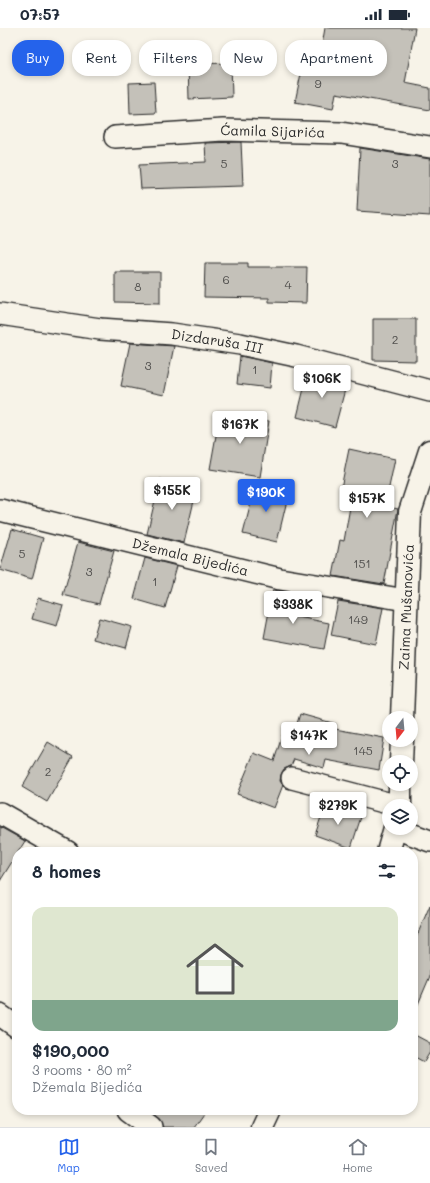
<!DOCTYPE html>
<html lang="en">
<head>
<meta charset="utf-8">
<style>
  :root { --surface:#fff; --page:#f2f2f3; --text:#1f2937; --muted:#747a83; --line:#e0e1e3; --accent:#2563eb }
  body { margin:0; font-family:Mali,sans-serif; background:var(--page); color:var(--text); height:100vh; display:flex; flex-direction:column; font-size:15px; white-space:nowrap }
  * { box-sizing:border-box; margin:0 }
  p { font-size:13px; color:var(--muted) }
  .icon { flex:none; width:22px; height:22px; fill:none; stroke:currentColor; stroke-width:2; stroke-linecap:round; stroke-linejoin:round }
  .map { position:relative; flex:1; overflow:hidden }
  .side { position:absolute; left:12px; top:819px; width:406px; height:268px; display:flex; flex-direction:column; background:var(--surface); border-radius:16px; box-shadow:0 2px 6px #0003 }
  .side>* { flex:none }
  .hud { position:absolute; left:12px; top:12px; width:406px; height:36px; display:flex; gap:8px }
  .needle { width:26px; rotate:196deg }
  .buttons { position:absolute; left:382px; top:683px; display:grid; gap:8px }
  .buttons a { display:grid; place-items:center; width:36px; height:36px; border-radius:50%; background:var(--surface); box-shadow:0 2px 6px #0003; font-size:20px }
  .price { position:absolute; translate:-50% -34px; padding:0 9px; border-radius:4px; background:#fff; color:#222; font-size:13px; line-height:26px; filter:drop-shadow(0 1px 2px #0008) }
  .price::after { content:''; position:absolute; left:50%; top:24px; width:12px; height:9px; margin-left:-6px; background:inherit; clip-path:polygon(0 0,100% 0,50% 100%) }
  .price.on { background:var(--accent); color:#fff }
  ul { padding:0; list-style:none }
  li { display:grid; align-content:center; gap:8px; height:212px; padding:0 20px }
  li span { display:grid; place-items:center; height:124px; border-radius:12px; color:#555 }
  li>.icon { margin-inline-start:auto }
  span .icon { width:72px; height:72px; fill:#fffc; stroke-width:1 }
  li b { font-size:17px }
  h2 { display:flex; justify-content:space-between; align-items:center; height:48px; padding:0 20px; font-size:17px }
  .pill { padding:0 14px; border-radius:16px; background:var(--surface); box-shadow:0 2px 6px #0003; font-size:14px; line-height:36px }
  .pill.on { background:var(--accent); color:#fff }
  .status { display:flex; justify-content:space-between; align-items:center; height:28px; padding:0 20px; background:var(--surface); direction:ltr }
  .status svg { height:11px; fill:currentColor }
  .dock { display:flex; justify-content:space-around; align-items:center; height:56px; border-top:1px solid var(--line); background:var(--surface); font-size:11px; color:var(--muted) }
  .dock a { display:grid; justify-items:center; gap:2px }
  .dock .on { color:var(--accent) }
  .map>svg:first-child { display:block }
  .building { fill:#c4c1b9; stroke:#2b2b2b }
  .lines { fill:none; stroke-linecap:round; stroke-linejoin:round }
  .minor-casing { stroke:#2b2b2b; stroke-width:24 }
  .tertiary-casing { stroke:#2b2b2b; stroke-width:25 }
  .minor { stroke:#f7f3e8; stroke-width:21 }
  .tertiary { stroke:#f7f3e8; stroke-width:22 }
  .labels { text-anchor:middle; stroke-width:3; stroke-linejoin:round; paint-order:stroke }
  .number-label { font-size:12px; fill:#51504e }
  .street-label { font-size:14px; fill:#2b2b2b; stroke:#f7f3e8 }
</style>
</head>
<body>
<div class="status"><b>07:57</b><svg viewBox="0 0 49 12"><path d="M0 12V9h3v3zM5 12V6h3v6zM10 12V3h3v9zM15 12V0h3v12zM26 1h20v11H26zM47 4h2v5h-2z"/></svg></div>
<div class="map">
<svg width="430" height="1099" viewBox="0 0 430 1099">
  <rect width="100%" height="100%" fill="#f7f3e8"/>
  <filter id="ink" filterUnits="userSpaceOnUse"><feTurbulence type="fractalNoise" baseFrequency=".025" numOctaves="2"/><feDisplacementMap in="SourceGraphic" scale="8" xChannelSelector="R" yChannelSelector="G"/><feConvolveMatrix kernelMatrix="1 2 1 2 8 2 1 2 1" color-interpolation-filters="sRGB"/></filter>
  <g filter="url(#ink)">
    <path class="building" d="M325,0H415L405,55L430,60V82L336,65L333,81L295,74L304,31L319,34Z
      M231,35L232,69L189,71L188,36Z
      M154,54L156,85L130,86L129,55Z
      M241,114L243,158L141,161L139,137L206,134L205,115Z
      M360,120L430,131V188L357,183Z
      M205,235H248V239H307L306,275L269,274V270L204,269Z
      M115,244H160V275L115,274Z
      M373,291H416V333L373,332Z
      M130,315L174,318L164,367L121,358Z
      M240,328L272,335L270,360L237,356Z
      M308,344L347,354L335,399L297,389Z
      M220,385L269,393L260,449L210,441Z
      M349,421L395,431L385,478L398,481L384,556L333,548L340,512L344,513L353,462L341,460Z
      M160,451L197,460L184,515L147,506Z
      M256,455L289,464L277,514L243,506Z
      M12,501L43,510L32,551L0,542Z
      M78,514L114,523L99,576L63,567Z
      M145,530L177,538L165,580L134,571Z
      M273,562L292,565L288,587L329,595L324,621L264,610Z
      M38,570L63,577L57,598L32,591Z
      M338,573L383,580L376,616L331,607Z
      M99,590L132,599L126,620L93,611Z
      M300,686L336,696L335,701L384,710L379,742L326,732L324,740L294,731L291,738L284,741L281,747L280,753L283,757L274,780L237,766L254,725L274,733L283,705L293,708Z
      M48,714L73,729L47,774L22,759Z
      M325,777L361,789L351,820L315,807Z
      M0,799L25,813L0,853Z
      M430,877V948L413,988V917Z
      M413,1006L430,1015V1024L424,1034L413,1028Z
      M148,1082H206L194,1099H163L158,1090Z"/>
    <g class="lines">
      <g class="minor-casing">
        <g id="minor">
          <path id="s1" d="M115,109L223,102L341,105L430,119"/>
          <path id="s2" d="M0,286L100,301L172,306L240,316L296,328L430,363"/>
          <path id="s3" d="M0,482L280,551L406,572"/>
          <path d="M292,750L399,778"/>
          <path d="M0,785L68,824"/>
          <path d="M395,800L430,813"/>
          <path d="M0,987L17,999"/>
          <path d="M128,1082L151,1099"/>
        </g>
      </g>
      <g class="tertiary-casing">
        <g id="tertiary">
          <path id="s4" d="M402,690L410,484L430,423"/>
          <path d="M401,734L402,712"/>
          <path d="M400,778V756"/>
          <path d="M388,824L395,800"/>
          <path d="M262,1099L270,1082"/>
        </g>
      </g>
      <use href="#minor" class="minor"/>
      <use href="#tertiary" class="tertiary"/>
    </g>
  </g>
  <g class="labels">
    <g class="number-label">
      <text x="318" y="60">9</text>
      <text x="224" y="140">5</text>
      <text x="395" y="140">3</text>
      <text x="226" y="256">6</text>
      <text x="288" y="261">4</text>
      <text x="138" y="263">8</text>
      <text x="395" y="316">2</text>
      <text x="148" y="342">3</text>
      <text x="255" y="346">1</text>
      <text x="22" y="530">5</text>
      <text x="362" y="540">151</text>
      <text x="89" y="548">3</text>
      <text x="155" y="558">1</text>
      <text x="358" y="596">149</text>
      <text x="363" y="727">145</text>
      <text x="48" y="748">2</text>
    </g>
    <g class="street-label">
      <text dy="5" stroke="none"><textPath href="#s1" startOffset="158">Ćamila Sijarića</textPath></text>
      <text dy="5" stroke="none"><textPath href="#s2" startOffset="219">Dizdaruša III</textPath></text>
      <text dy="5" stroke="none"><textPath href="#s3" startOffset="196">Džemala Bijedića</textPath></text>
      <text dy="5" stroke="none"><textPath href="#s4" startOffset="111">Zaima Mušanovića</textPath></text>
    </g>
  </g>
</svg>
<div class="buttons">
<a><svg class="needle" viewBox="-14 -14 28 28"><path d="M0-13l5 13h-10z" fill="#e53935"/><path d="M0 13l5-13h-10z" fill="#747a83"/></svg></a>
<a><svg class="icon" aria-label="locate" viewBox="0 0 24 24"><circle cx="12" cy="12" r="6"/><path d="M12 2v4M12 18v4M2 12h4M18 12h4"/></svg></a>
<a><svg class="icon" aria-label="layers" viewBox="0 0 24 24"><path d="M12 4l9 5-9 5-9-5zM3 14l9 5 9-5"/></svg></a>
</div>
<b class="price" style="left:322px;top:371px">$106K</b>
<b class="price" style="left:240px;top:417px">$167K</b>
<b class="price" style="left:172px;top:483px">$155K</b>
<b class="price on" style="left:266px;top:485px">$190K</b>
<b class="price" style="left:367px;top:491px">$157K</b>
<b class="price" style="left:293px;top:597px">$338K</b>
<b class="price" style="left:309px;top:728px">$147K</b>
<b class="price" style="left:338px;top:798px">$279K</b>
<div class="hud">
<a class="pill on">Buy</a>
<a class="pill">Rent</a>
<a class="pill">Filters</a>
<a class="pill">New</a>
<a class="pill">Apartment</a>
</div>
<section class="side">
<h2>8 homes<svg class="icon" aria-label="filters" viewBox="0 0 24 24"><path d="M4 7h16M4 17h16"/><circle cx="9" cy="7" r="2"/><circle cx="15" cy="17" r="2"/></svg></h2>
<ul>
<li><span style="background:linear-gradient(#dfe7d0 75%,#7fa58c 0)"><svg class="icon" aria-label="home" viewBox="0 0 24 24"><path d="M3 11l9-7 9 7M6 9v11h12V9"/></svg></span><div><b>$190,000</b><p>3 rooms · 80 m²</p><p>Džemala Bijedića</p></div></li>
</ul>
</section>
</div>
<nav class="dock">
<a class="on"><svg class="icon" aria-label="map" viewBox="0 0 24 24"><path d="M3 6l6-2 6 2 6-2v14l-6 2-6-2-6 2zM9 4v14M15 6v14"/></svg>Map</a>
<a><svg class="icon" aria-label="saved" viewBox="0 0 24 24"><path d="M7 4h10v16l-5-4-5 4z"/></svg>Saved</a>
<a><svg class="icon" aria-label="home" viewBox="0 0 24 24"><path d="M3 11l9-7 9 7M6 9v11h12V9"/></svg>Home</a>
</nav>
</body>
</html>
